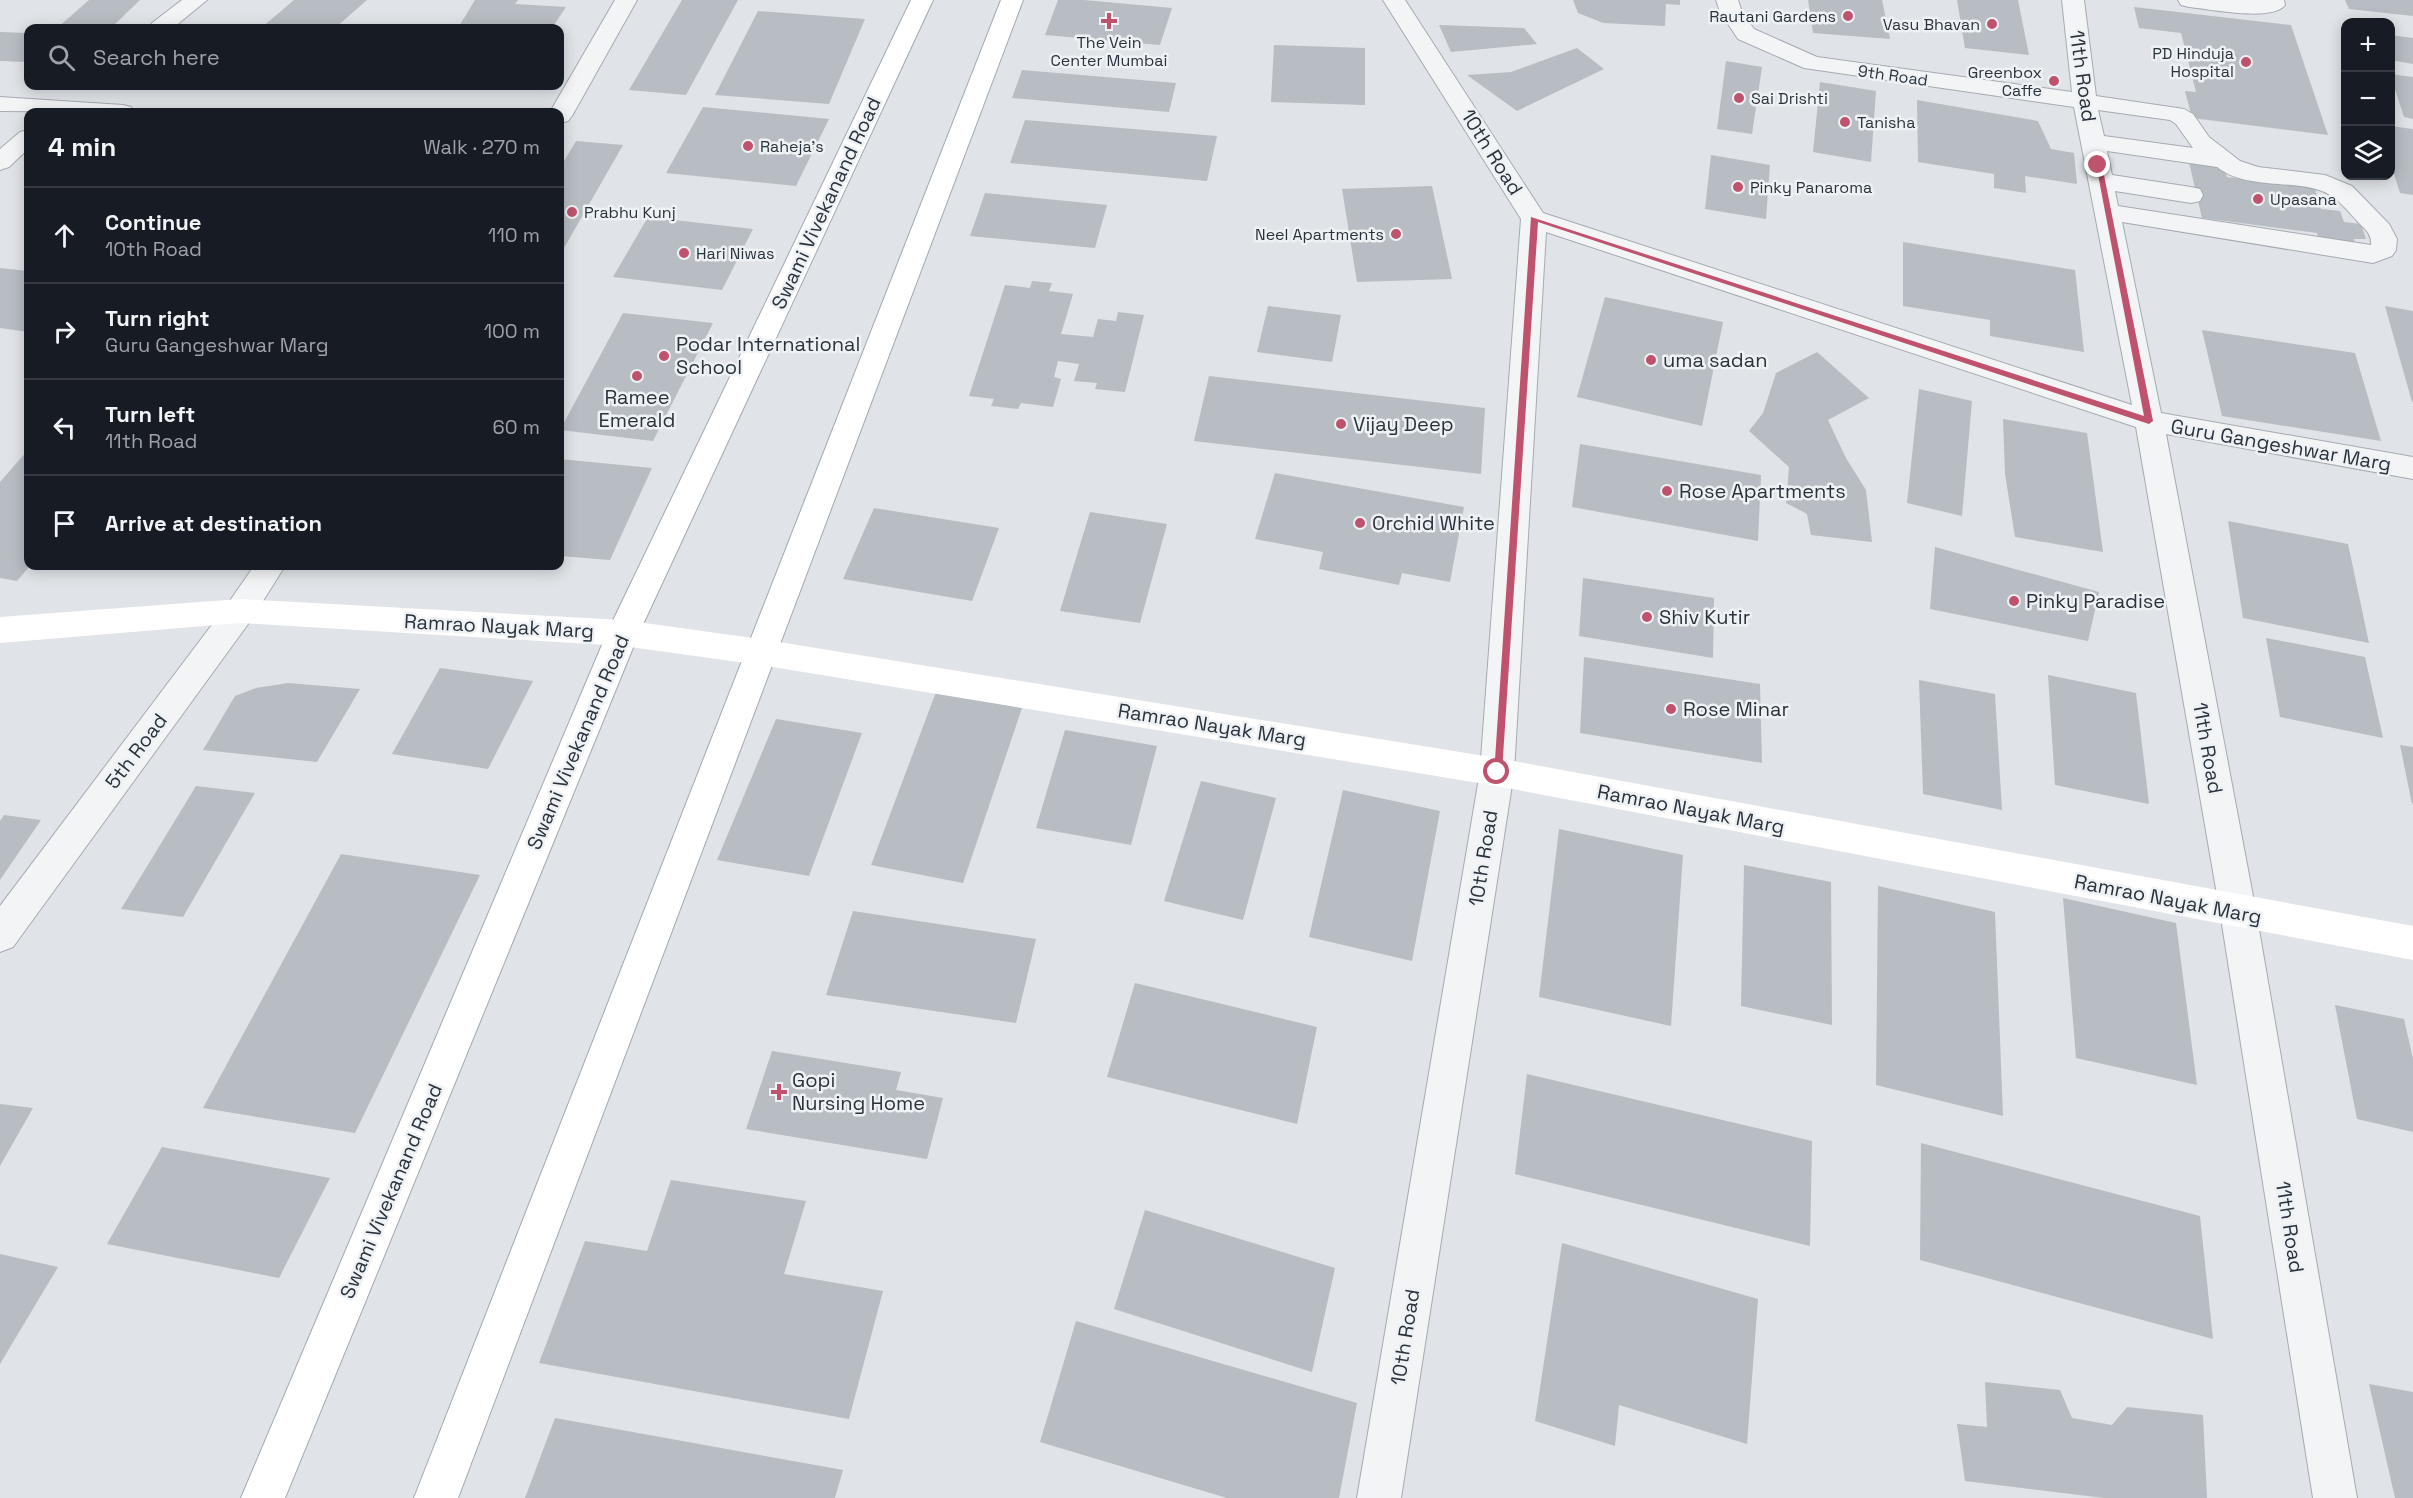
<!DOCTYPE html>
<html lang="en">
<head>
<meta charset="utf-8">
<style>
  :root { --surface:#171b24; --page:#20242c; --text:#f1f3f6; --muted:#9ea1a6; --line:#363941 }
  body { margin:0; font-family:"Space Grotesk",sans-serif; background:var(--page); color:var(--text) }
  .controls { position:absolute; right:18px; top:18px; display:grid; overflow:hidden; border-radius:12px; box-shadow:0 3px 15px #0003 }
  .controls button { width:54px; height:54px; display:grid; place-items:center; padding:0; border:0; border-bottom:2px solid var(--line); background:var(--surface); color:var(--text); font:30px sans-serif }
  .stop { position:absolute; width:18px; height:18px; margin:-14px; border:4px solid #bf526d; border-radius:50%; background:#fff }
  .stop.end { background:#bf526d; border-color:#fff; box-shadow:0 2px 6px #0008 }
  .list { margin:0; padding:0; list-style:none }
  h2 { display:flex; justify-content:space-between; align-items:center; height:78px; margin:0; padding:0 24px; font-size:26px }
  h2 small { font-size:20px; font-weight:400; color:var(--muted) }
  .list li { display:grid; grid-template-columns:39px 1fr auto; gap:18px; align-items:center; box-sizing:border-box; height:96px; padding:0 24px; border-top:2px solid var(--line) }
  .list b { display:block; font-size:22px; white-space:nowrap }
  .list p { margin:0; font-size:20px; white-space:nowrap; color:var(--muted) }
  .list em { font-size:20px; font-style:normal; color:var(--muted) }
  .icon { flex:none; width:33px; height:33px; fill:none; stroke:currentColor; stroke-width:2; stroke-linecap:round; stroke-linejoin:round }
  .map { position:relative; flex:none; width:2413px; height:1498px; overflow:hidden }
  .search { position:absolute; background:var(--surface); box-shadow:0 3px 15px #0003; left:24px; top:24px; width:540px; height:66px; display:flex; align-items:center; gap:15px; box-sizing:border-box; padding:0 21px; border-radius:12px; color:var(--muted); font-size:22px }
  .panel { position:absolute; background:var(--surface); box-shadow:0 3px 15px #0003; left:24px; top:108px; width:540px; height:462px; border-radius:12px }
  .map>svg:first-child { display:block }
  .building { fill:#b8bdc3 }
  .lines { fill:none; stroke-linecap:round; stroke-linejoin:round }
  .street-casing { stroke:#a6abb1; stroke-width:2 }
  .primary-casing { stroke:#a0a9b1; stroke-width:2 }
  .street { fill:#f2f4f6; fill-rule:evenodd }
  .secondary { fill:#fff; fill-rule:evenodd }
  .primary { fill:#fff; fill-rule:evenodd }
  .route { fill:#bf526d }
  .poi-dot { fill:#bf526d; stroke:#eff2f5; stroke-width:2 }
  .labels { text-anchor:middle; stroke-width:5; stroke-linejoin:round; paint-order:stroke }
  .far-poi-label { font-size:16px; fill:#2a333d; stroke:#eff2f5; text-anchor:start }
  .far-street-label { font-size:16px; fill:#2a333d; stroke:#eff2f5 }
  .street-label { font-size:20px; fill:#2a333d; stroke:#eff2f5 }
  .poi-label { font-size:20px; fill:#2a333d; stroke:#eff2f5; text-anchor:start }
</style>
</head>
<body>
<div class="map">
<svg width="2413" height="1498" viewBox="0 0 2413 1498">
  <rect width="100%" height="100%" fill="#e0e3e7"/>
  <path class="building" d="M89,0H140L111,28H57Z
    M294,0H367L335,28H261Z
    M475,0H518L515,4L566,7L552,28H458Z
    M682,0H738L686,95L629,90Z
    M1058,0H1084L1172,8L1160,45L1045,35Z
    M1573,0H1680V5L1666,4L1665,26L1603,23L1578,13Z
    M1808,0H1882L1890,39L1813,33Z
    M1957,0H2018L2029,55L1965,48Z
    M2345,0H2413V16L2349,9Z
    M2134,7L2291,25L2328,135L2192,118L2185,91L2196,92L2181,33L2139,28Z
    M758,11L865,19L829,104L715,95Z
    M1439,25L1524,28L1537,44L1451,52Z
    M0,32L28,33V62L0,61Z
    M2390,35L2413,38V64L2390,60Z
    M1274,45L1365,48V105L1271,102Z
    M1577,48L1604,69L1517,111L1467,75L1511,72Z
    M1726,61L1762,67L1752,134L1717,129Z
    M1022,70L1176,83L1169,112L1012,98Z
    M2390,74L2413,77V119L2404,117Z
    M1820,82L1876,91L1871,162L1813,152Z
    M1917,100L2038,121L2051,149L2074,153L2077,184L2025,176L2026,193L1994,188V174L1918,162Z
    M703,107L829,119L796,186L666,173Z
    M1025,120L1217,136L1207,181L1010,163Z
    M2390,126L2413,129V195L2400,193L2390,162Z
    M576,141L623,145L560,255V168Z
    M1711,155L1770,165L1766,219L1705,209Z
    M2188,158L2223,162L2227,177L2315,189L2321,209L2340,211L2344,222L2361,224L2366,239H2354L2355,245L2319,240L2317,233L2202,218Z
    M1432,186L1452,279L1357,282L1342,189Z
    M985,193L1107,205L1095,248L970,236Z
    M648,217L753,229L722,290L613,277Z
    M1903,242L2075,270L2084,352L1990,336V320L1903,306Z
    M0,268L28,271V332L0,328Z
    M1032,281L1052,283L1049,291L1073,294L1061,334L1093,337L1098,319L1116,321L1118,312L1144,315L1125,392L1095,389L1097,383L1074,381L1079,364L1058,361L1054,377L1061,379L1053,407L1021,403L1018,409L991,406L994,399L969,396L1005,285L1030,288Z
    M1605,297L1723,322L1702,426L1577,397Z
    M1268,306L1341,315L1332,362L1257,352Z
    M2385,306L2413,311V402H2412Z
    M623,313L713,323L653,441L560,430Z
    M2202,330L2355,353L2381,441L2222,416Z
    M1817,352L1869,398L1828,420L1846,458L1866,490L1872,542L1811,535L1807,514L1786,503L1789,467L1749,431L1763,413L1776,373Z
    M1209,376L1485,408L1481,474L1194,441Z
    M1919,389L1972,401L1962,516L1907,503Z
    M2003,419L2087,433L2103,552L2015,537L2005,474Z
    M1580,444L1761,475L1758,541L1572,507Z
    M28,450L30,566L17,581L0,578V482Z
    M560,459L652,468L610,560L560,556Z
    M1275,473L1464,507L1450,582L1402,573L1399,585L1319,569L1323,552L1255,539Z
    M874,508L999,528L972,601L843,579Z
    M1090,512L1167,524L1140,623L1060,611Z
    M2228,521L2348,544L2369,643L2243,618Z
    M1935,547L2099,592L2088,641L1930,609Z
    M1583,578L1714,598L1713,658L1579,636Z
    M2266,638L2365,657L2383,738L2280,717Z
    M1584,657L1760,684L1762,763L1580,733Z
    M440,668L533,681L488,769L392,754Z
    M2048,675L2136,693L2149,804L2055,785Z
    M1919,680L1995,694L2002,810L1923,794Z
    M288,683L360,689L317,762L203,750L235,696L256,688Z
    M936,692L1022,708L963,883L871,865Z
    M776,719L862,733L809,876L717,860Z
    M1065,730L1157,746L1131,845L1036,828Z
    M2400,745L2413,747V804H2412Z
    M1201,781L1276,798L1243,920L1164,901Z
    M196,786L255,793L183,917L121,909Z
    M1343,790L1440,811L1412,961L1309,937Z
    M4,815L41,820L0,880V821Z
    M1559,829L1683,855L1671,1026L1539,997Z
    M341,854L480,875L355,1133L203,1108Z
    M1744,865L1831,882L1832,1025L1741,1006Z
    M1878,886L1995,912L2003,1116L1876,1085Z
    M2063,898L2176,923L2197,1085L2076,1058Z
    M853,911L1036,939L1016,1023L826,995Z
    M1135,983L1317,1027L1297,1124L1107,1077Z
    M2335,1005L2404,1019L2413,1059V1132L2357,1119Z
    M772,1051L901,1072L896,1090L943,1098L927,1159L746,1129Z
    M1527,1074L1812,1141L1810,1246L1515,1174Z
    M0,1104L33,1108L0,1166Z
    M1921,1143L2200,1216L2213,1339L1920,1260Z
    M162,1147L330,1178L279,1278L107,1244Z
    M671,1180L806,1201L784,1274L883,1291L849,1419L539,1363L585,1241L647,1251Z
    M1145,1210L1335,1268L1312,1372L1114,1309Z
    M1562,1243L1758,1299L1747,1444L1619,1405L1615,1446L1535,1421Z
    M0,1254L58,1267L0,1364Z
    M1076,1321L1357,1403L1339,1498H1227L1040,1442Z
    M1985,1382L2060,1390L2072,1418L2112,1425L2127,1407L2203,1415L2207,1498H2104L1965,1481L1957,1424L1987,1427Z
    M2369,1384L2413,1392V1498H2395Z
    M555,1418L843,1470L835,1498H525Z"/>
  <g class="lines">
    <g class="street-casing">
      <path id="street" d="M182,0H207L173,28H149L152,23Z
        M615,0H637L572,116L568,121L560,123V112H550Z
        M1383,0H1405L1543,213L2132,405L2074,107L1804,68L1738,39L1720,12L1716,0H1738L1742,12L1754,29L1817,57L2072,92L2062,0H2084L2096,96L2184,109L2193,114L2209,137L2240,161L2258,167L2325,175L2352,186L2389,224L2397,239L2396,250L2392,256L2373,263L2122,222L2161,413L2413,457V479L2166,434L2256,912L2357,1498H2313L2220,912L2136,427L1546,232L1514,772L1401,1498H1357L1480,772L1521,219ZM2098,110L2170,120L2176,124L2193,148L2104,136ZM2107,151L2217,167C2245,189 2287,180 2319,190C2336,195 2347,210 2358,222C2365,229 2372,234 2371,245L2118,206L2115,191L2191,203L2200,201L2203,195L2200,189L2191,187L2112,175Z
        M2178,0H2284L2285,5C2273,22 2210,9 2189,7L2181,5Z
        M0,97L123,105L131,107L135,112L0,111Z
        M28,130V149L9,167L0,170V149L20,132Z
        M254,566H285L251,620L13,947L0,952V906L229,602Z"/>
    </g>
    <g class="primary-casing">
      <path id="primary" d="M911,0H933L639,633L285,1498H241L607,633Z
        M1001,0H1023L458,1498H414Z"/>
    </g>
    <use href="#street" class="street"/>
    <path class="secondary" d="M240,599L623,620L760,639L1497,758L2413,926V960L1497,786L760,665L623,646L240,623L0,643V617Z"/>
    <use href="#primary" class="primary"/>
  </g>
  <path class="route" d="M2096,164L2102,165L2153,421L2149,424L1538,222L1502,772L1497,776L1494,775L1531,217L2144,416Z"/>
  <g class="poi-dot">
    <circle cx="1848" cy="16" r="6"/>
    <path d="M1106 12h6v6h6v6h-6v6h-6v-6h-6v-6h6z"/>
    <circle cx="1992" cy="24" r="6"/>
    <circle cx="2246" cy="62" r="6"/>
    <circle cx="2054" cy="81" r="6"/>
    <circle cx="1739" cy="98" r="6"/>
    <circle cx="1845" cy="122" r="6"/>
    <circle cx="748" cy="146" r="6"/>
    <circle cx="1738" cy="187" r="6"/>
    <circle cx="2258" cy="199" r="6"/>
    <circle cx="572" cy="212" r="6"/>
    <circle cx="1396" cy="234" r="6"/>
    <circle cx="684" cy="253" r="6"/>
    <circle cx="664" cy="356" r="6"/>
    <circle cx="1651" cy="360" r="6"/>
    <circle cx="637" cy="376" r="6"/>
    <circle cx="1341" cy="424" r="6"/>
    <circle cx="1667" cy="491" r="6"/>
    <circle cx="1360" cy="523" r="6"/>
    <circle cx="2014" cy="601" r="6"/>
    <circle cx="1647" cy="617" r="6"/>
    <circle cx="1671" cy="709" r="6"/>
    <path d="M776 1083h6v6h6v6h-6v6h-6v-6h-6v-6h6z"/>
  </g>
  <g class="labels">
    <g class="far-poi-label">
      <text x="1836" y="22" text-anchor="end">Rautani Gardens</text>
      <text x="1980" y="30" text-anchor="end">Vasu Bhavan</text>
      <text x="1109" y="48" text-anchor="middle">The Vein<tspan x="1109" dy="18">Center Mumbai</tspan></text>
      <text x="2234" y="59" text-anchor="end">PD Hinduja<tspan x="2234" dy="18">Hospital</tspan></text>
      <text x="2042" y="78" text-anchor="end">Greenbox<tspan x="2042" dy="18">Caffe</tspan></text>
      <text x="1751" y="104">Sai Drishti</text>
      <text x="1857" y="128">Tanisha</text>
      <text x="760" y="152">Raheja's</text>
      <text x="1750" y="193">Pinky Panaroma</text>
      <text x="2270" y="205">Upasana</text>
      <text x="584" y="218">Prabhu Kunj</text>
      <text x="1384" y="240" text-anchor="end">Neel Apartments</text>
      <text x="696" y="259">Hari Niwas</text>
    </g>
    <g class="far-street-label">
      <text transform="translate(1893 75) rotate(8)" y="6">9th Road</text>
    </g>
    <g class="street-label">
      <text transform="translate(2083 76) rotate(82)" y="7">11th Road</text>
      <text transform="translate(1492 152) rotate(58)" y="7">10th Road</text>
      <text transform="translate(826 203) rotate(-65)" y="7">Swami Vivekanand Road</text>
      <text transform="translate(2281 445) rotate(10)" y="7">Guru Gangeshwar Marg</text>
      <text transform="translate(499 626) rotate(3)" y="7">Ramrao Nayak Marg</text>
      <text transform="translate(1212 725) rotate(9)" y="7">Ramrao Nayak Marg</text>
      <text transform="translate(578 742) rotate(-67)" y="7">Swami Vivekanand Road</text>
      <text transform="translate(2208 748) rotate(80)" y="7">11th Road</text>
      <text transform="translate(136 751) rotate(-53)" y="7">5th Road</text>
      <text transform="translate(1691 809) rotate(11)" y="7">Ramrao Nayak Marg</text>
      <text transform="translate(1483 858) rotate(-81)" y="7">10th Road</text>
      <text transform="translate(2168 899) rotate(11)" y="7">Ramrao Nayak Marg</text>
      <text transform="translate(391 1191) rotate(-67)" y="7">Swami Vivekanand Road</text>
      <text transform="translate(2290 1227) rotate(81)" y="7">11th Road</text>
      <text transform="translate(1405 1337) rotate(-81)" y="7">10th Road</text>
    </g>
    <g class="poi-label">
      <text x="676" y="351">Podar International<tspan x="676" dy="23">School</tspan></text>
      <text x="1663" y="367">uma sadan</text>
      <text x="637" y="404" text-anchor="middle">Ramee<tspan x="637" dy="23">Emerald</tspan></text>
      <text x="1353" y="431">Vijay Deep</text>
      <text x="1679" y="498">Rose Apartments</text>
      <text x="1372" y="530">Orchid White</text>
      <text x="2026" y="608">Pinky Paradise</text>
      <text x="1659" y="624">Shiv Kutir</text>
      <text x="1683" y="716">Rose Minar</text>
      <text x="792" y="1087">Gopi<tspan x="792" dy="23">Nursing Home</tspan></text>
    </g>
  </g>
</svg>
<div class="controls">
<button>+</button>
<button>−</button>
<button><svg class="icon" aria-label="layers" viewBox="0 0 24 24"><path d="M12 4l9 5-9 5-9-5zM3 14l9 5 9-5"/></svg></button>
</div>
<div class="stop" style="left:1497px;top:772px"></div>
<div class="stop end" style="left:2098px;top:165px"></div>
<div class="search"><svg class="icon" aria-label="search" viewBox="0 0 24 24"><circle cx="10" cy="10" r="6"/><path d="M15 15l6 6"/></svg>Search here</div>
<section class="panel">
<h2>4 min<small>Walk · 270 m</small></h2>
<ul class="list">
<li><svg class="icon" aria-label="ahead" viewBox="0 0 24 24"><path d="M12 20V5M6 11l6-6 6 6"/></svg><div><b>Continue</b><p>10th Road</p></div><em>110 m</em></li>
<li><svg class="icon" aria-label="right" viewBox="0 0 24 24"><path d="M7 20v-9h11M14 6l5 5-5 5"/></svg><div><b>Turn right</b><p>Guru Gangeshwar Marg</p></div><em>100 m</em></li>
<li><svg class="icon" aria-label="left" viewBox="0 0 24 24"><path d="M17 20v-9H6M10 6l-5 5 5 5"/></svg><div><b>Turn left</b><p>11th Road</p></div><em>60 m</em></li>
<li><svg class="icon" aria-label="arrive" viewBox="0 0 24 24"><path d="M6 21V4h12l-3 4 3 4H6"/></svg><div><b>Arrive at destination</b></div></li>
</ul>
</section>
</div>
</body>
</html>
